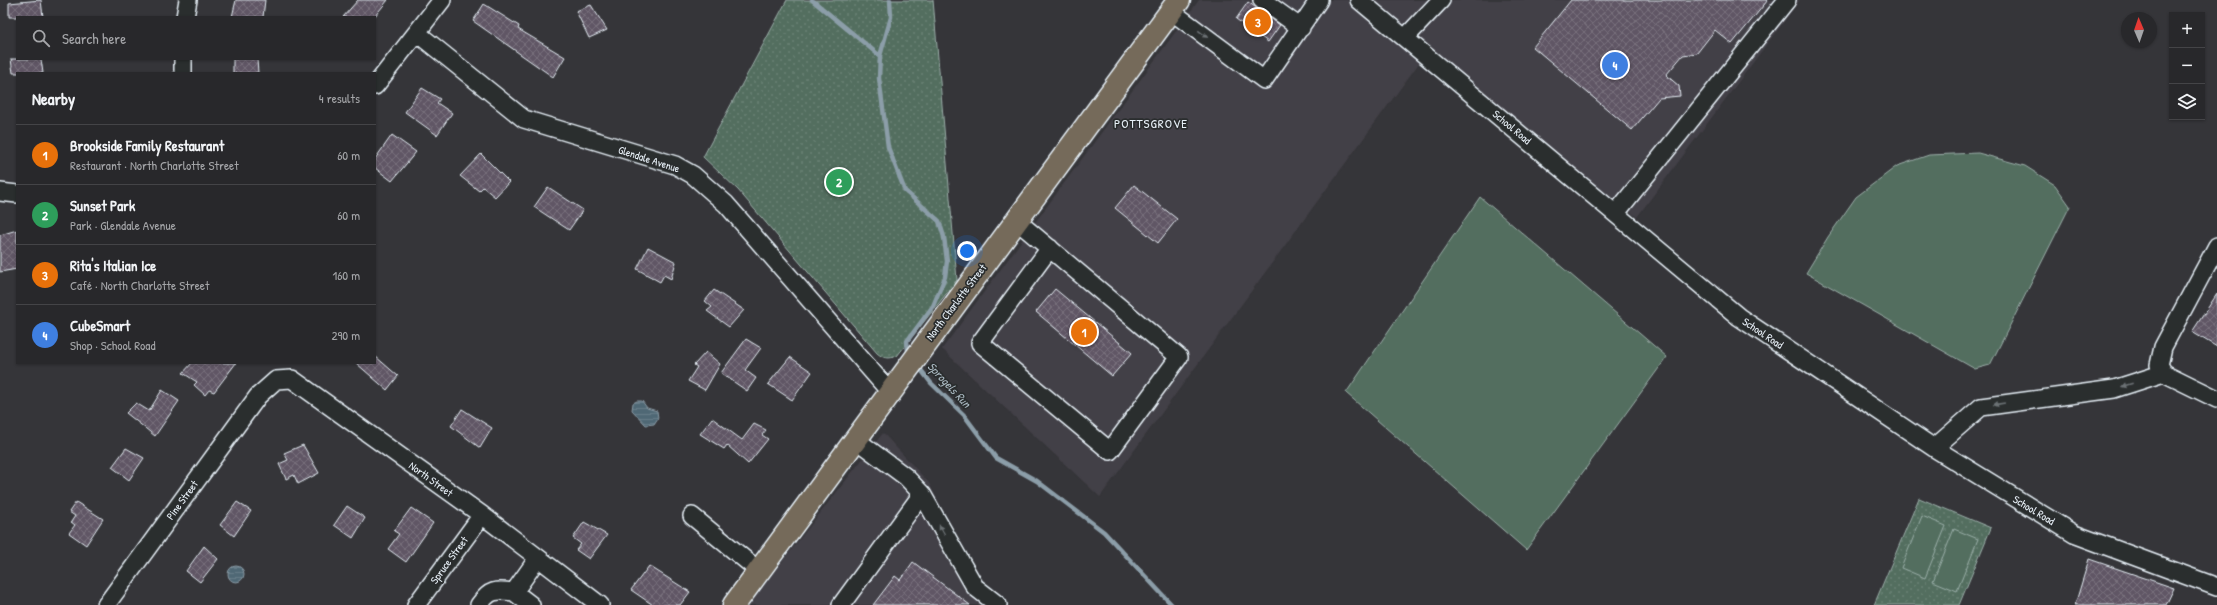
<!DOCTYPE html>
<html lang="en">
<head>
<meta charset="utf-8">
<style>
  :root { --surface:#28282b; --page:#303033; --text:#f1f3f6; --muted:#a5a6a9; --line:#444447; --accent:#db2777 }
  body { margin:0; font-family:"Patrick Hand",sans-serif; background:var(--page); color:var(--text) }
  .controls { position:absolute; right:12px; top:12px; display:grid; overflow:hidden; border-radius:0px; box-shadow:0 1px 3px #0004 }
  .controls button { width:36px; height:36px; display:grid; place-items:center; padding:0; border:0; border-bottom:1px solid var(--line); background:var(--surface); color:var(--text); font:20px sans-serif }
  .compass { position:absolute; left:2121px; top:12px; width:36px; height:36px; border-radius:50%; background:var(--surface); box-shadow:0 1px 3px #0004; rotate:358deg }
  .you { position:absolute; left:967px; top:251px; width:14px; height:14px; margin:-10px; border:3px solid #fff; border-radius:50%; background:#1a73e8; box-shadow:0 0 0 6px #1a73e833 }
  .badge { display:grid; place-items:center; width:26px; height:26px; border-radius:50%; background:var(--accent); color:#fff; font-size:13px; font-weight:700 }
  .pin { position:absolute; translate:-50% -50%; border:2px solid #fff; box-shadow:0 1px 4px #0006 }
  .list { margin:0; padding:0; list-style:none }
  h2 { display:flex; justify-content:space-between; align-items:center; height:52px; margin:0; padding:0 16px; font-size:17px }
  h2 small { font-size:13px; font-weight:400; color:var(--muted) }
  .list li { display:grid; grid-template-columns:26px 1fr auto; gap:12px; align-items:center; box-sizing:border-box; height:60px; padding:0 16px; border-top:1px solid var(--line) }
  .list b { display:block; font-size:15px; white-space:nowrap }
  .list p { margin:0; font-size:13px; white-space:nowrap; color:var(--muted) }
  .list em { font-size:13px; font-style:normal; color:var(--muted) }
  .icon { flex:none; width:22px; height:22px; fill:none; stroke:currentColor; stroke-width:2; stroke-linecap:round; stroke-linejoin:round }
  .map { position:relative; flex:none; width:2217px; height:605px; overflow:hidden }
  .search { position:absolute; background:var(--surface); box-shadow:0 1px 3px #0004; left:16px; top:16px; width:360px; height:44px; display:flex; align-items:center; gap:10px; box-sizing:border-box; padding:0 14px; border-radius:0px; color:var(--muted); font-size:15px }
  .panel { position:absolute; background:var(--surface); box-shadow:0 1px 3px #0004; left:16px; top:72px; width:360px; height:292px; border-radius:0px }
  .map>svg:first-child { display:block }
  .built { fill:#423f46 }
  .park { fill:url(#park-dots); stroke:#9db0ab }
  .pitch { fill:#526e5e; stroke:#9db0ab }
  .water { fill:url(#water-rules); stroke:#8c9ea9 }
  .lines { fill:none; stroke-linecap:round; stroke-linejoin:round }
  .stream { stroke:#8c9ea9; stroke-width:4.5 }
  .building { fill:url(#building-cross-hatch); stroke:#e8f1f8 }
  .minor-casing { stroke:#e8f1f8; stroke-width:20 }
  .major-casing { stroke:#e8f1f8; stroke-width:25 }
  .minor { stroke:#2a2d2e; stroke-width:17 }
  .major { stroke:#746a5a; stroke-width:22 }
  .oneway { fill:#6c7275 }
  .labels { text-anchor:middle; stroke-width:3.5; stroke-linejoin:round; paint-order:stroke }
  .street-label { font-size:11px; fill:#e8f1f8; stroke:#2a2d2e }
  .water-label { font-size:12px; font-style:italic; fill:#abbac3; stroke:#2a2d2e }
  .quarter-label { font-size:13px; letter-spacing:1px; fill:#e8f1f8; stroke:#2a2d2e }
</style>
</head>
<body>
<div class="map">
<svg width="2217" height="605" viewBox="0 0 2217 605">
  <defs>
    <pattern id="park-dots" width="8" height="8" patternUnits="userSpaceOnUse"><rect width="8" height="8" fill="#526e5e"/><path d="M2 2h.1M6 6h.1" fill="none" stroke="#6b8376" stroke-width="1.8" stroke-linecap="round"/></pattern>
    <pattern id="water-rules" width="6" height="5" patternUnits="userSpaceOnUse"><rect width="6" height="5" fill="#4f6774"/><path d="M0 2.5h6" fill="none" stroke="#687d89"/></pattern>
    <pattern id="building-cross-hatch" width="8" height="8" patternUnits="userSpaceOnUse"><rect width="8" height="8" fill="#615665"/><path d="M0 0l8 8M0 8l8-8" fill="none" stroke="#786f7c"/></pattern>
  </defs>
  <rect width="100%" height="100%" fill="#353539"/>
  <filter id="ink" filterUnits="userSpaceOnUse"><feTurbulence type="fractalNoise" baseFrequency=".025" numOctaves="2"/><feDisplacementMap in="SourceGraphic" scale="8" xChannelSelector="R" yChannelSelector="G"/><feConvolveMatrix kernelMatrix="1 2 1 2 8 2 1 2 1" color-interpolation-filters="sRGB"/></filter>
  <g filter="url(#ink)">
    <path class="built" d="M1199,0H1800L1637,217L1425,55L1100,497L942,349Z
      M883,433L929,483L977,579L1002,605H748Z"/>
    <path class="park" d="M787,0H933L957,280L897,356C889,359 884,359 877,353L738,190L703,157Z
      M1919,498L1991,528L1959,605H1874Z"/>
    <path class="pitch" d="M1978,153L2025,166L2055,185L2070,206L1990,365L1975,369L1806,273L1828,237L1856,197L1897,166L1929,155Z
      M1480,197L1667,357L1526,550L1346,393Z
      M1922,516L1946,526L1925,578L1901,568Z
      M1954,529L1978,539L1957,591L1933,581Z"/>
    <path class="water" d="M637,401H642L647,408L657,411L658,418L654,424L646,425L632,410L633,403Z
      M228 574a8 8 0 1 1 16 0a8 8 0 1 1-16 0Z"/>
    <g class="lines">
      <path class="stream" d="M812,0L880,56
        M890,0L891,17L880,56L879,78L888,147L905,191L939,221L944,237L947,261L945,277L933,306L907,341L908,351L910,355
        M918,366L931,383L964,415L996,458L1037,481L1104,532L1172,605"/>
    </g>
    <path class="building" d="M41,0L43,17H9V3Z
      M236,0H265L263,17H232Z
      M358,0H388L374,17H343Z
      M1571,0H1768L1732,44L1715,30L1697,53L1683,55L1666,75L1679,86L1680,96L1659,98L1632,130L1533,47Z
      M1248,2L1280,25L1268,42L1236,19Z
      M484,4L519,26L518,29L565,57L553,77L473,21Z
      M591,5L607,30L589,38L576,11Z
      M11,59H41L43,73H13Z
      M233,59H257L258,73H233Z
      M422,88L440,99L437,103L452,113L437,135L405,112Z
      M392,135L416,152L392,181L375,168V159Z
      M481,154L509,182L495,197L483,187L479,191L460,176Z
      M1134,185L1177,219L1158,243L1115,208Z
      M548,187L583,210L569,230L534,207Z
      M17,230V269L0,272V235Z
      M648,247L676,262L671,279L664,275L660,282L637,269Z
      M1055,289L1132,353L1112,376L1036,312Z
      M714,290L744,310L729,327L707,311L712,307L705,301Z
      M2217,294V347L2192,332Z
      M746,339L761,348L745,370L756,378L747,391L721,373Z
      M706,352L720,364L705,390L688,381L697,367L694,365Z
      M375,356L398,376L387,390L356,363H375Z
      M790,357L812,372L792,400L768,384Z
      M192,363H236L214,392L209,390L205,395L194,385L197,382L183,373Z
      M162,390L179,401L155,436L126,413L136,403L149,411Z
      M462,409L492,428L480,448L451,426Z
      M712,418L742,440L754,424L766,430L762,435L768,439L748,464L727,445L724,449L700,434Z
      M303,445L319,473L298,484L294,475L286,479L279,464L288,460L284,453Z
      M126,448L144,458L129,480L112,467Z
      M76,502L103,519L86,545L69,533L75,525L71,522L75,516L69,512Z
      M237,502L251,511L234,536L220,525Z
      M347,506L365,518L353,538L334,525Z
      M411,508L433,523L406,562L388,549L399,534L394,531Z
      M584,522L607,535L589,559L576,550L581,544L573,538Z
      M204,546L218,559L200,582L186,571Z
      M2089,559L2174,588L2166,605H2075Z
      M913,562L970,605H873L895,576L900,580Z
      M649,566L690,592L680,605H653L631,590Z"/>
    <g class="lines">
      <g class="minor-casing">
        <path id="minor" d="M1262,0L1301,28
          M1359,0L1739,317L1934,448L2074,534L2217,587
          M1171,11L1264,80L1319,0
          M185,17L188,0
          M417,33L524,119L675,165L693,175L726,204L890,392
          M1405,38L1441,0
          M183,59V73
          M375,86L442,0
          M0,192L17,194
          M1616,213L1787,0
          M1017,221L1179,357L1110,451L980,343L1050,248
          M2217,246L2163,347L2159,365L2164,373L2217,399
          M1934,448L1981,407L2114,389L2164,373
          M922,494L975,587L998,605
          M692,516L759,571
          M106,605L258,396L276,380L292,379L482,515L600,605
          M416,605L482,515
          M479,605C490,589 496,590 514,592
          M531,605L514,592L538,558
          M841,605L922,494L906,477L855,439"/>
      </g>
      <g class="major-casing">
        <path id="major" d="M734,605L1179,0"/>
      </g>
      <use href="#minor" class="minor"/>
      <use href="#major" class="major"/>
    </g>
    <defs><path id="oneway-solid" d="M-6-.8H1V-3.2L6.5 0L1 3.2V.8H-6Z"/></defs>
    <g class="oneway">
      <use href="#oneway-solid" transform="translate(1203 34) rotate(37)"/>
      <use href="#oneway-solid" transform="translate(2127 385) rotate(163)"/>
      <use href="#oneway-solid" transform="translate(1999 404) rotate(171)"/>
      <use href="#oneway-solid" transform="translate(942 530) rotate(-119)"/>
    </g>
  </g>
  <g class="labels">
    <g class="street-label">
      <text transform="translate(1512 127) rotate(40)" y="4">School Road</text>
      <text transform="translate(649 159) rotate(18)" y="4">Glendale Avenue</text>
      <text transform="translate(956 302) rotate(-53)" y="4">North Charlotte Street</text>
      <text transform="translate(1763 333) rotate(34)" y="4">School Road</text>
      <text transform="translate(431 479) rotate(36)" y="4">North Street</text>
      <text transform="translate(182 500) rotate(-54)" y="4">Pine Street</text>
      <text transform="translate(2034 510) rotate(31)" y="4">School Road</text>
      <text transform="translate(449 560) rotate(-54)" y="4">Spruce Street</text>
    </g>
    <g class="water-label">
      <text transform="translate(949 385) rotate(47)" y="4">Sprogels Run</text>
    </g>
    <g class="quarter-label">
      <text x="1151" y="128">POTTSGROVE</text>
    </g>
  </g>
</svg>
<div class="controls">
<button>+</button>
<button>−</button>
<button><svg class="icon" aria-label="layers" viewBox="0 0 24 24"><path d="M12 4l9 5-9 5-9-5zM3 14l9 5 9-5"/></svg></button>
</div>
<svg class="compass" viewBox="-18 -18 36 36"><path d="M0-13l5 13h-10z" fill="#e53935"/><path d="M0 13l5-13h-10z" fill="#a5a6a9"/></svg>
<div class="you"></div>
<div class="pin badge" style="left:1084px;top:332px;background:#e8710a">1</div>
<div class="pin badge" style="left:839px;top:182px;background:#2e9e5b">2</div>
<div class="pin badge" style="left:1258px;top:22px;background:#e8710a">3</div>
<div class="pin badge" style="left:1615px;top:65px;background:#3f7fe0">4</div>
<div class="search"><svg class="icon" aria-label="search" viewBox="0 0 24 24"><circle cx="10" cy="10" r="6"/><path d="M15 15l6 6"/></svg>Search here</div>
<section class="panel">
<h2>Nearby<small>4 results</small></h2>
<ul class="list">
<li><span class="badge" style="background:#e8710a">1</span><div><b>Brookside Family Restaurant</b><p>Restaurant · North Charlotte Street</p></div><em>60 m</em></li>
<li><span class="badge" style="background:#2e9e5b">2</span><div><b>Sunset Park</b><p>Park · Glendale Avenue</p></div><em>60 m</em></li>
<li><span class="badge" style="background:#e8710a">3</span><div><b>Rita's Italian Ice</b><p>Café · North Charlotte Street</p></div><em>160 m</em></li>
<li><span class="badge" style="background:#3f7fe0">4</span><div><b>CubeSmart</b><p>Shop · School Road</p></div><em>290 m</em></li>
</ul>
</section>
</div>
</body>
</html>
